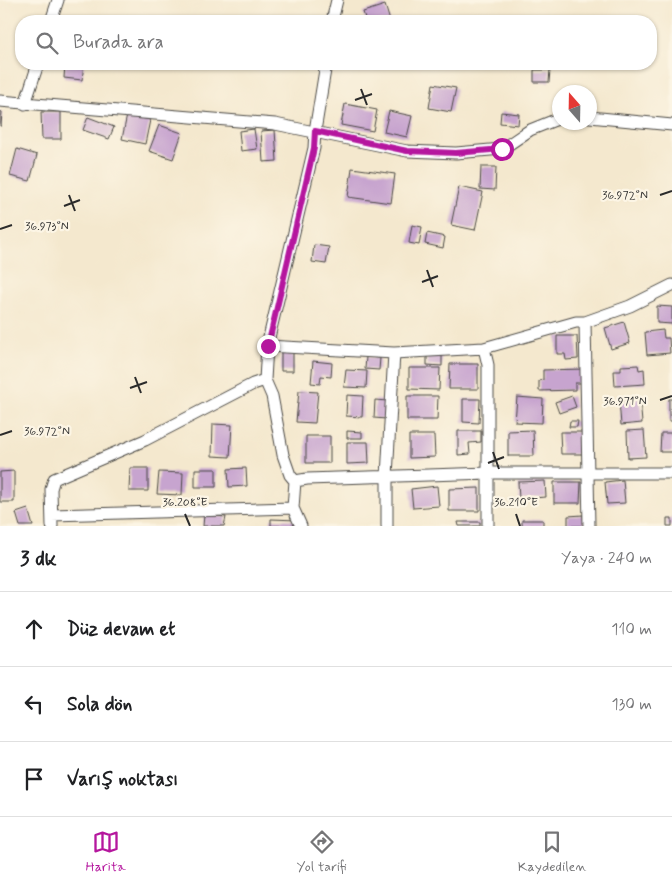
<!DOCTYPE html>
<html lang="tr">
<head>
<meta charset="utf-8">
<style>
  :root { --surface:#fff; --page:#f6f6f6; --text:#202124; --muted:#757577; --line:#e0e0e0; --accent:#b5179e }
  body { margin:0; font-family:Mynerve,sans-serif; background:var(--page); color:var(--text) }
  .compass { position:absolute; left:552px; top:85px; width:45px; height:45px; border-radius:50%; background:var(--surface); box-shadow:0 1px 4px #0004; rotate:340deg }
  .stop { position:absolute; width:15px; height:15px; margin:-11px; border:4px solid #b5179e; border-radius:50%; background:#fff }
  .stop.end { background:#b5179e; border-color:#fff; box-shadow:0 1px 5px #0008 }
  .list { margin:0; padding:0; list-style:none }
  h2 { display:flex; justify-content:space-between; align-items:center; height:65px; margin:0; padding:0 20px; font-size:21px }
  h2 small { font-size:16px; font-weight:400; color:var(--muted) }
  .list li { display:grid; grid-template-columns:32px 1fr auto; gap:15px; align-items:center; box-sizing:border-box; height:75px; padding:0 20px; border-top:1px solid var(--line) }
  .list b { display:block; font-size:19px; white-space:nowrap }
  .list em { font-size:16px; font-style:normal; color:var(--muted) }
  .icon { flex:none; width:28px; height:28px; fill:none; stroke:currentColor; stroke-width:2; stroke-linecap:round; stroke-linejoin:round }
  .map { position:relative; flex:none; width:672px; height:526px; overflow:hidden }
  .search { position:absolute; background:var(--surface); box-shadow:0 1px 4px #0004; left:15px; right:15px; top:15px; height:55px; display:flex; align-items:center; gap:12px; box-sizing:border-box; padding:0 18px; border-radius:20px; color:var(--muted); font-size:19px }
  .sheet { height:290px; background:var(--surface) }
  nav { display:flex; justify-content:space-around; align-items:center; box-sizing:border-box; height:70px; border-top:1px solid var(--line); background:var(--surface); font-size:14px; color:var(--muted) }
  nav a { display:grid; justify-items:center; gap:2px }
  nav .on { color:var(--accent) }
  .map>svg:first-child { display:block }
  .building { fill:#c7a4cf }
  .lines { fill:none; stroke-linecap:round; stroke-linejoin:round }
  .minor-casing { stroke:#494743; stroke-width:13 }
  .minor { stroke:#fff; stroke-width:11 }
  .route { stroke:#b5179e; stroke-width:6 }
  .ticks { fill:none; stroke:#2b2b2b; stroke-width:2 }
  .ticks-label { font-size:12px; text-anchor:middle; fill:#2b2b2b; stroke:#fcf5e5; stroke-width:4.5; stroke-linejoin:round; paint-order:stroke }
</style>
</head>
<body>
<div class="map">
<svg width="672" height="526" viewBox="0 0 672 526">
  <rect width="100%" height="100%" fill="#fcf5e5"/>
  <filter id="ink" filterUnits="userSpaceOnUse"><feTurbulence type="fractalNoise" baseFrequency=".02" numOctaves="2"/><feDisplacementMap in="SourceGraphic" scale="10" xChannelSelector="R" yChannelSelector="G"/><feConvolveMatrix kernelMatrix="1 2 1 2 8 2 1 2 1" color-interpolation-filters="sRGB"/></filter>
  <filter id="wash" filterUnits="userSpaceOnUse"><feTurbulence type="fractalNoise" baseFrequency=".0096" numOctaves="4" result="noise"/><feDisplacementMap in="SourceGraphic" scale="20" xChannelSelector="R" yChannelSelector="G"/><feGaussianBlur stdDeviation="1.12" result="paint"/><feColorMatrix in="noise" values="0 0 0 0 0 0 0 0 0 0 0 0 0 0 0 0 0 1.4 0 .05"/><feComposite in="paint" operator="in"/></filter>
  <g filter="url(#wash)">
    <rect width="100%" height="100%" fill="#f4e8ce"/>
    <g id="blocks">
      <path class="building" d="M385,5L390,21H366L363,12Z
        M65,64H84L82,80L64,78Z
        M534,70H550L549,82H534Z
        M433,84L456,88L451,112L429,108Z
        M345,104L377,110L373,131L341,125Z
        M0,111L2,112L1,126H0Z
        M389,111L412,116L407,137L384,132Z
        M41,112H61V139H42Z
        M501,112L519,114L518,125L500,123Z
        M127,115L150,120L145,144L122,139Z
        M88,117L114,127L109,139L83,130Z
        M159,125L182,133L173,159L149,151Z
        M254,129L257,149L241,151L239,131Z
        M275,130L277,161L263,162L261,131Z
        M17,149L37,155L30,181L10,176Z
        M481,167H496L495,190L480,189Z
        M352,168L395,174L391,203L348,197Z
        M459,187L483,192L475,230L451,225Z
        M412,225L422,227L419,245L409,243Z
        M427,233L445,237L443,248L425,244Z
        M314,245L329,247L326,264L312,262Z
        M657,306L672,307V324L657,323Z
        M624,322L630,343L611,349L605,328Z
        M663,330L664,338H669L670,353L647,355L645,332Z
        M557,336H577L578,359L566,360L565,354H557Z
        M281,350H293V371H281Z
        M427,355L442,356V366L427,365Z
        M366,357L380,358L379,370L365,369Z
        M313,361L332,363L331,377L321,376L320,384L311,383Z
        M450,364H478V389H449Z
        M638,365L639,370L644,369L645,384L615,386L614,371H621V366Z
        M409,368H440L439,390L409,389Z
        M584,369V383H575V390L539,391V381L543,380V370Z
        M346,370L367,371L366,388L344,387Z
        M299,391L318,392L315,423L296,422Z
        M347,395L363,396L362,417L346,416Z
        M407,396H438L437,420H407Z
        M572,396L576,407L559,413L555,402Z
        M517,397L543,399L542,423L515,422Z
        M463,399H480L479,423L463,422Z
        M640,399L642,423L621,425L619,401Z
        M669,399H672V421H669Z
        M375,400L387,401L386,419L374,418Z
        M570,421H578L577,427H569Z
        M213,424L232,425L230,457L212,456Z
        M533,430L534,456H508V431Z
        M644,430L646,457L628,458L627,431Z
        M347,431L362,432V438H347Z
        M458,431H481V442L469,443L470,454L458,455Z
        M560,432H582L583,454H561Z
        M661,433H672V452H660Z
        M409,435H434L435,457L409,458Z
        M306,436H330V463H306Z
        M347,442H368L369,463L347,464Z
        M130,468H148V491H129Z
        M246,468L247,486L229,487L228,469Z
        M195,469H216V487H195Z
        M14,471V502H0V472Z
        M159,472L183,473L182,495L157,494Z
        M623,480L625,503L607,504L605,482Z
        M545,481L546,497L519,499L518,482Z
        M554,482H581L580,503H554Z
        M437,486L439,506L413,508L411,489Z
        M479,488V511H449V489Z
        M28,509L33,526H20L16,513Z
        M204,515L226,517L224,526H203Z
        M583,515L584,526H568V516Z
        M667,518H672V526H667Z
        M271,519L297,520V526H271Z
        M522,520H543V526H522Z
        M458,522H480V526H459Z"/>
    </g>
  </g>
  <g filter="url(#ink)">
    <use href="#blocks" fill-opacity="0" stroke="#494743" stroke-width="1"/>
    <g class="lines">
      <g class="minor-casing">
        <path id="minor" d="M51,21L58,0
          M332,21L337,0
          M0,101L275,124L407,151L456,153L502,149L530,130L560,118
          M25,104L38,64
          M590,117L672,125
          M585,322L630,306L672,285
          M267,346L394,353L484,348L576,322H585L589,526
          M484,348L488,365V526
          M295,481L307,479L489,473H672
          M52,515L293,508
          M52,526L51,489L54,479L145,440L253,384L265,380
          M301,526L293,508L295,481L290,475L283,455L272,396L265,380L267,346L314,148L315,131L326,64
          M387,526V476L394,353"/>
      </g>
      <use href="#minor" class="minor"/>
    </g>
  </g>
  <g class="lines" filter="url(#ink)">
    <path class="route" d="M268,346L314,148L315,131L407,151L456,153L502,149"/>
  </g>
  <path class="ticks" d="M361,89L367,105M355,100L372,94M69,195L75,211M660,195L672,191M64,206L80,200M0,229L12,225M427,270L433,287M422,282L438,276M135,377L141,393M130,388L147,382M660,400L672,396M0,435L12,431M493,452L499,469M488,463L504,457M185,514L190,526M516,514L520,526"/>
  <g class="ticks-label">
    <text x="625" y="199">36.972°N</text>
    <text x="47" y="230">36.973°N</text>
    <text x="625" y="405">36.971°N</text>
    <text x="47" y="435">36.972°N</text>
    <text x="185" y="506">36.208°E</text>
    <text x="516" y="506">36.210°E</text>
  </g>
</svg>
<svg class="compass" viewBox="-18 -18 36 36"><path d="M0-13l5 13h-10z" fill="#e53935"/><path d="M0 13l5-13h-10z" fill="#757577"/></svg>
<div class="stop" style="left:502px;top:149px"></div>
<div class="stop end" style="left:268px;top:346px"></div>
<div class="search"><svg class="icon" aria-label="search" viewBox="0 0 24 24"><circle cx="10" cy="10" r="6"/><path d="M15 15l6 6"/></svg>Burada ara</div>
</div>
<section class="sheet">
<h2>3 dk<small>Yaya · 240 m</small></h2>
<ul class="list">
<li><svg class="icon" aria-label="ahead" viewBox="0 0 24 24"><path d="M12 20V5M6 11l6-6 6 6"/></svg><div><b>Düz devam et</b></div><em>110 m</em></li>
<li><svg class="icon" aria-label="left" viewBox="0 0 24 24"><path d="M17 20v-9H6M10 6l-5 5 5 5"/></svg><div><b>Sola dön</b></div><em>130 m</em></li>
<li><svg class="icon" aria-label="arrive" viewBox="0 0 24 24"><path d="M6 21V4h12l-3 4 3 4H6"/></svg><div><b>Varış noktası</b></div></li>
</ul>
</section>
<nav>
<a class="on"><svg class="icon" aria-label="map" viewBox="0 0 24 24"><path d="M3 6l6-2 6 2 6-2v14l-6 2-6-2-6 2zM9 4v14M15 6v14"/></svg>Harita</a>
<a><svg class="icon" aria-label="directions" viewBox="0 0 24 24"><path d="M12 3l9 9-9 9-9-9zM9 14v-3h6M13 9l2 2-2 2"/></svg>Yol tarifi</a>
<a><svg class="icon" aria-label="saved" viewBox="0 0 24 24"><path d="M7 4h10v16l-5-4-5 4z"/></svg>Kaydedilen</a>
</nav>
</body>
</html>
